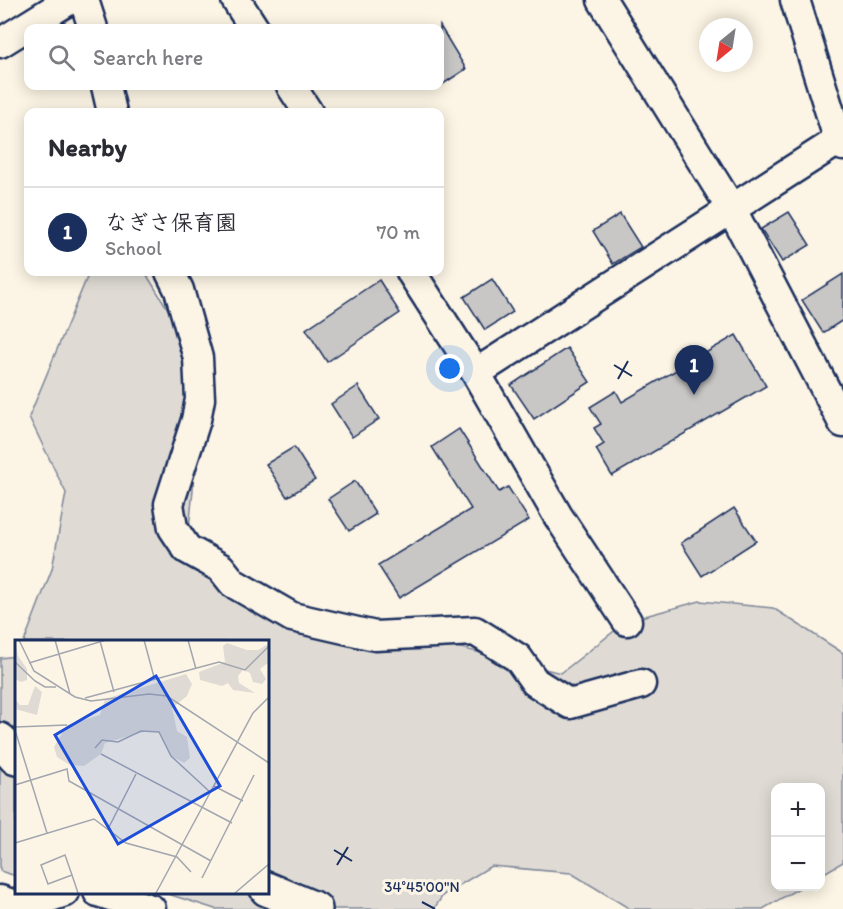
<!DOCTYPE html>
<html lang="en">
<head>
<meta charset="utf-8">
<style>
  :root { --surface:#fff; --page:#f2f2f3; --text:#2b2b33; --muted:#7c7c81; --line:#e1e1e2; --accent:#1b2f5e }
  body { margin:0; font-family:Itim,"Klee One",sans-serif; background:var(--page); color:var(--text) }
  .controls { position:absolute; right:18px; bottom:18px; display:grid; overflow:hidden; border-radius:12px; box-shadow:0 3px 15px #0003 }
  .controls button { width:54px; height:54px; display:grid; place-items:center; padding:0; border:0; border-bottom:2px solid var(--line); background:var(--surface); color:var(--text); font:30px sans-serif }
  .compass { position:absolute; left:699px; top:18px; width:54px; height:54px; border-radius:50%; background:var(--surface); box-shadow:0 3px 15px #0003; rotate:210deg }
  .you { position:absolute; left:450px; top:369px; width:21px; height:21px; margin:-15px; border:4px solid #fff; border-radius:50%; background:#1a73e8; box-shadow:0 0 0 9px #1a73e833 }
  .badge { display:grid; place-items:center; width:39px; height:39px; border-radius:50%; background:var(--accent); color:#fff; font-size:20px; font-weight:700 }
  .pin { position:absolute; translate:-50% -50px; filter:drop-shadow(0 2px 3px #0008) }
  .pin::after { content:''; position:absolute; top:32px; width:21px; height:18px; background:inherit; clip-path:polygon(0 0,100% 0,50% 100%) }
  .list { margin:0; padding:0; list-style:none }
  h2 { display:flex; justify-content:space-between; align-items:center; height:78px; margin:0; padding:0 24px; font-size:26px }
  h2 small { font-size:20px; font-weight:400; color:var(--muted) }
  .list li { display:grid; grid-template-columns:39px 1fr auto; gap:18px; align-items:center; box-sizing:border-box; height:90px; padding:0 24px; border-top:2px solid var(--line) }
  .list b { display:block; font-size:22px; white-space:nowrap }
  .list p { margin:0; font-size:20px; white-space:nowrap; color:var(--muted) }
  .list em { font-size:20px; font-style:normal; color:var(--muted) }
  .icon { flex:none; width:33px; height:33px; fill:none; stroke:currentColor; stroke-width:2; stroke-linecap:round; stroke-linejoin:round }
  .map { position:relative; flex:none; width:843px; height:909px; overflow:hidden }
  .search { position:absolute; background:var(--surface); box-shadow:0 3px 15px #0003; left:24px; top:24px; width:420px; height:66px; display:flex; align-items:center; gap:15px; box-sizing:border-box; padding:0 21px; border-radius:12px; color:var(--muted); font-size:22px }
  .panel { position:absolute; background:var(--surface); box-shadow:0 3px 15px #0003; left:24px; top:108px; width:420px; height:168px; border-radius:12px }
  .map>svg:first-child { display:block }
  .green { fill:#dfdbd4; stroke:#7d8599; stroke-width:1.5 }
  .building { fill:#c8c7c6; stroke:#1b2f5e; stroke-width:1.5 }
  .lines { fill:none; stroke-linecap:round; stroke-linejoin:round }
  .street-casing { stroke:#1b2f5e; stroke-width:33 }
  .secondary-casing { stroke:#1b2f5e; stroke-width:38 }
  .street { stroke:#fcf5e5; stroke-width:28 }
  .secondary { stroke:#fcf5e5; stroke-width:33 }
  .ticks { fill:none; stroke:#1b2f5e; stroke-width:2 }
  .inset-road { fill:none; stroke:#a2a6af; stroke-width:1.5 }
  .view { fill:#1d4ed8; fill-opacity:0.15; stroke:#1d4ed8; stroke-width:3 }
  .inset-edge { fill:none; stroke:#1b2f5e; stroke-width:3 }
  .ticks-label { font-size:15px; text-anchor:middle; fill:#1b2f5e; stroke:#fcf5e5; stroke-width:6; stroke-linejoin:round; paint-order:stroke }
</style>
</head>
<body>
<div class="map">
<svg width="843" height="909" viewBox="0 0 843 909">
  <rect width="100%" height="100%" fill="#fcf5e5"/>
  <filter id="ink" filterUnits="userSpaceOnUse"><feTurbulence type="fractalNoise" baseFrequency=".0167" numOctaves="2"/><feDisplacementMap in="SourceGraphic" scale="12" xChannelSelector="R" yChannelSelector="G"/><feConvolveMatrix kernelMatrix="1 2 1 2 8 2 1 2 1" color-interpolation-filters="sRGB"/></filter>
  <g filter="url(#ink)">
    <path class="green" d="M107,272H145L198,358L193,490L187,549L257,597L561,673L627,621L700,601L773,608L843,653V862L821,875L820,788H776V886L801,887L763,909H630L571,873L491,866L443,895L434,909H215L165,893L267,892V642H24L52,569L66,493L29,417L88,275Z
      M16,656V876L0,871V658Z"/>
    <path class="building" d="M440,26L466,69L440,86Z
      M789,212L810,245L782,262L761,229Z
      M620,214L641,247L613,264L593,231Z
      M843,274V320L823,333L802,300Z
      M492,279L513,312L485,330L464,297Z
      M379,280L400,313L327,362L306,329Z
      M736,335L766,386L612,476L596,449L604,444L594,428L601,424L590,407L616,391L622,402Z
      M567,348L590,382L534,419L511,385Z
      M358,386L379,419L352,437L331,404Z
      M459,429L499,492L508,487L529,520L399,598L378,565L471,509L432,447Z
      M294,447L315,480L287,497L266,464Z
      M355,481L376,514L349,531L328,499Z
      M734,508L756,541L702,576L681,543Z"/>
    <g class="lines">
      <g class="street-casing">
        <path id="street" d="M84,0L93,28
          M236,0L254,28
          M602,0L731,208L843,423
          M795,0L838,138L843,146
          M0,43L69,0
          M106,86L112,112
          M291,86L308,112
          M170,272L179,290L198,358L200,399L196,420L169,504L173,528L187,549L221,568L233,583L292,617L375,636L475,631L518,658L535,682L570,704L641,684
          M411,272L476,373L558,516L627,621
          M476,373L839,140
          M98,892L151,909
          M0,900L21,907L65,892"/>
      </g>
      <g class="secondary-casing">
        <path id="secondary" d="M0,740L16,758
          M267,889L315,909"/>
      </g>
      <use href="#street" class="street"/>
      <use href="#secondary" class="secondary"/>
    </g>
  </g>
  <path class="ticks" d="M614,365L632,376M618,379L628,361M334,850L352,861M337,865L348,847M422,902L435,909"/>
  <g transform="translate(15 640)">
    <rect width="254" height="254" fill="#fcf5e5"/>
    <path d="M0,1L3,16L12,29V40L6,42L0,39ZM212,3L232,10H243L253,4V23L245,29L251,39L247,44L238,42L235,33L228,30L223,36L224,43L240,53L218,50L213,43L207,46L185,40L184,32L210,22L208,6ZM171,34L177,44L172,56L157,68L162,91L172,97L175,118L169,123L156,116L144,92L132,91L90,103L86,114L69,126L55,125L42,117L39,107L52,85L85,75L90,59ZM20,46L27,52L22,75L0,69V59L5,65H13Z" fill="#dfdbd4"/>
    <path class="inset-road" d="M4,0L19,31L60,57L76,61L134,54L152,56L254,123M40,0L55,54M129,0L139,37M173,0L181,29M85,1L99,52M0,22L20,41L30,47H41M14,23L91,0M70,58L204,22L230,30L254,6M0,87L52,85M0,90L32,193M80,108L87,100L103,102L126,91L144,92L156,116L195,152M86,114L217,183M0,145L52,129L54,141L196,221M199,146L228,161M94,187L121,134M0,203L79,179L111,203L162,217L176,232M50,215L57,235L33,244L26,225ZM57,235L63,253M187,238L239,135M141,253L238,73L254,57M220,253L254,224"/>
    <path class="view" d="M141,36L205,146L103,204L40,95Z"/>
    <rect width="254" height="254" class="inset-edge"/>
  </g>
  <g class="ticks-label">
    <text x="422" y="892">34°45'00"N</text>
  </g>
</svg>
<div class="controls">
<button>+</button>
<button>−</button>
</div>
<svg class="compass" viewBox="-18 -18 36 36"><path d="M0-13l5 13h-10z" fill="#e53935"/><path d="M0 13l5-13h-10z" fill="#7c7c81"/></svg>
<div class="you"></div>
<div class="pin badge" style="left:694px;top:395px">1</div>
<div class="search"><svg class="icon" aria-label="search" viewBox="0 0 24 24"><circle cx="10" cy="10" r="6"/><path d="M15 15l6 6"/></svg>Search here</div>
<section class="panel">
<h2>Nearby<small></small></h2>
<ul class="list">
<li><span class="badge">1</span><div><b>なぎさ保育園</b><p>School</p></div><em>70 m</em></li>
</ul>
</section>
</div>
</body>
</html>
